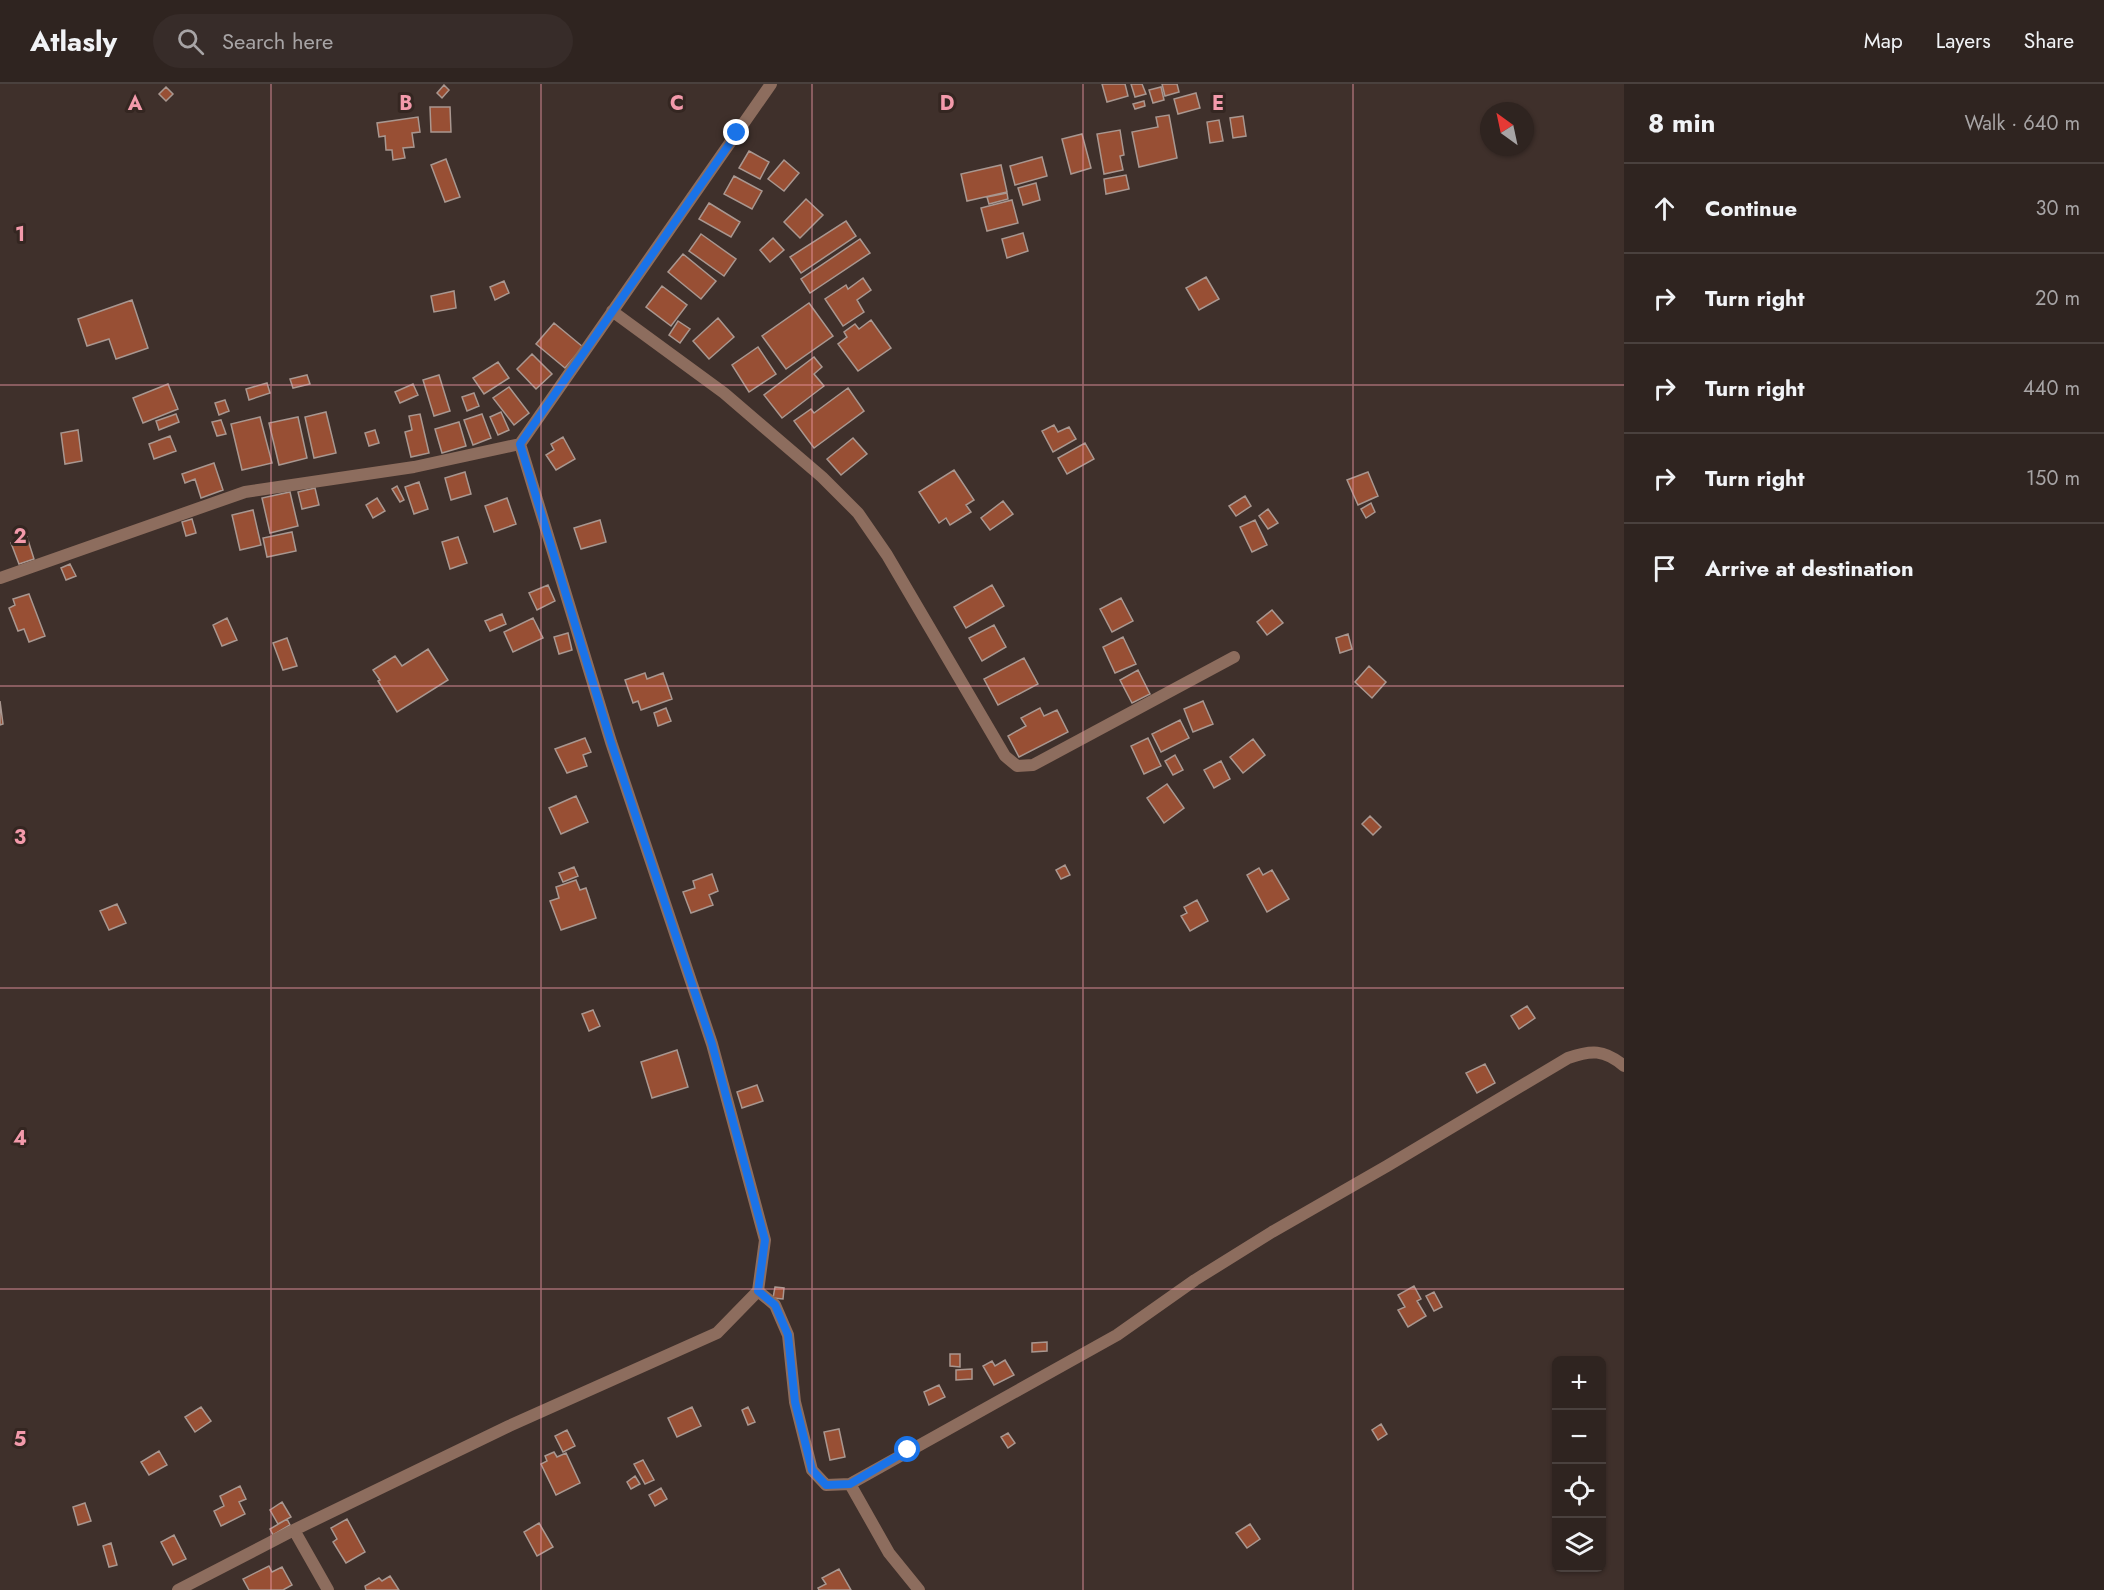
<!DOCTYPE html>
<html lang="en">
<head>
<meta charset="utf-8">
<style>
  :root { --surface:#2f2420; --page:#372c29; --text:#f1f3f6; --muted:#a7a4a5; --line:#4a413e }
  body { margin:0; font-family:Jost,sans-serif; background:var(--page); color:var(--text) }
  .controls { position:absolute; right:18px; bottom:18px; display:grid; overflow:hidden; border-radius:9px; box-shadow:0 2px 4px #0004 }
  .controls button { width:54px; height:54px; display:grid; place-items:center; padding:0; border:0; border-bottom:2px solid var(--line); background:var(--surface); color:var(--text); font:30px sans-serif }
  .compass { position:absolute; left:1480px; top:18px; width:54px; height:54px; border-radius:50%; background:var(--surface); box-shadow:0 2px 4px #0004; rotate:327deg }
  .stop { position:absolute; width:18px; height:18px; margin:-14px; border:4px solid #1a73e8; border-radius:50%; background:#fff }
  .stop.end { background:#1a73e8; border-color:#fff; box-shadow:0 2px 6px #0008 }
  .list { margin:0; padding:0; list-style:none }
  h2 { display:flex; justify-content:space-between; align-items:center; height:78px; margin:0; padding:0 24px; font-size:26px }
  h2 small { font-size:20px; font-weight:400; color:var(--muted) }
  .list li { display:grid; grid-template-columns:39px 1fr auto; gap:18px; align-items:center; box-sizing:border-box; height:90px; padding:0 24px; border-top:2px solid var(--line) }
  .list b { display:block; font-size:22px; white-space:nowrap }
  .list em { font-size:20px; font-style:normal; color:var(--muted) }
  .icon { flex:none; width:33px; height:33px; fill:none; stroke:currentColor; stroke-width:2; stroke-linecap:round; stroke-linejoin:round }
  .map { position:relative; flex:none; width:1624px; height:1506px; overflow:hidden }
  header { display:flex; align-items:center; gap:36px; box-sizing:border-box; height:84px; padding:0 30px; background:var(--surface); border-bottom:2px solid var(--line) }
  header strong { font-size:28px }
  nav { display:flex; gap:33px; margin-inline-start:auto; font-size:21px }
  .search { width:420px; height:54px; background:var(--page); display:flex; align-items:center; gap:15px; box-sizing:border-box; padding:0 21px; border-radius:33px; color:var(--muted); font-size:22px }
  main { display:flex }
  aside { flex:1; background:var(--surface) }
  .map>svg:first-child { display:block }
  .building { fill:#984f34; stroke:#a99790; stroke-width:1.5 }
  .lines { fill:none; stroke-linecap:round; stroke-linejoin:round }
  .street { stroke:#8d6d5e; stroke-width:12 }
  .route { stroke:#1a73e8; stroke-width:8 }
  .grid { fill:none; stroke:#f39aab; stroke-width:1.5; stroke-opacity:0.55 }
  .grid-label { font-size:20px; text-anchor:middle; font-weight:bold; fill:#f39aab; stroke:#342621; stroke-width:6; stroke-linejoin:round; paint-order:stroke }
</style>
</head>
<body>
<header>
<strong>Atlasly</strong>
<div class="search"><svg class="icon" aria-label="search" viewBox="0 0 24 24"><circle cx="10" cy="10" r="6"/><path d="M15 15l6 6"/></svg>Search here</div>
<nav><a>Map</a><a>Layers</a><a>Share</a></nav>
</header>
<main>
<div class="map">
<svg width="1624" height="1506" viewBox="0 0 1624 1506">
  <rect width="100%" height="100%" fill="#3f302b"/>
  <path class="building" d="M1102,0H1125L1128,12L1107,18Z
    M1131,0H1142L1146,10L1135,13Z
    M1162,0H1177L1179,8L1165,12Z
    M444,1L449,6L442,14L437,9Z
    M166,3L173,10L166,17L159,10Z
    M1161,3L1164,16L1153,19L1149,6Z
    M1196,9L1200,24L1178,30L1174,15Z
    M1144,17L1145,22L1135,25L1133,20Z
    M430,23H450L451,48H431Z
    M1169,31L1177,74L1139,83L1132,48L1158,43L1156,33Z
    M1243,32L1246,52L1233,54L1230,34Z
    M418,33L420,48L412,49L414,63L403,64L405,74L393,76L392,66H386L385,52L379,53L377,39Z
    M1219,36L1223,57L1210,59L1207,38Z
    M1120,46L1124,71L1120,72L1123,86L1104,90L1097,50Z
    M1082,50L1091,84L1071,90L1062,55Z
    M749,67L769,78L760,95L739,84Z
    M1042,73L1047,92L1015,101L1010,82Z
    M446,75L460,113L445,118L431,81Z
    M784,76L799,89L784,107L768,95Z
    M1001,81L1007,108L967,117L961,90Z
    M1126,91L1129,105L1106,110L1104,95Z
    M734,92L762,107L752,125L724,110Z
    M1036,99L1040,116L1023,121L1018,104Z
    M1007,109L1008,115L989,120L987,113Z
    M806,115L823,131L800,154L784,138Z
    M1012,116L1018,139L987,147L981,124Z
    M709,119L740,138L731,153L699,135Z
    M846,137L856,152L801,189L790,173Z
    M1023,149L1028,167L1007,174L1002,155Z
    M701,150L736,175L724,192L689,167Z
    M773,154L784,166L770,178L760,166Z
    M860,155L870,169L810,209L801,195Z
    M683,170L716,197L701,215L668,188Z
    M1206,193L1219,215L1199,226L1186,204Z
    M863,194L871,206L857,216L864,228L843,242L825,215L846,201L848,205Z
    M504,197L509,209L495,216L490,203Z
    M662,202L687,221L671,242L646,223Z
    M454,207L456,224L434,228L431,212Z
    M132,216L148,264L116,275L109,255L87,262L78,235Z
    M809,219L833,252L786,285L762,252Z
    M718,234L734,253L709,275L693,257Z
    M871,236L891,264L858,287L838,260L847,253L844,248L855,240L859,245Z
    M678,237L690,245L680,259L669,251Z
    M554,239L583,263L565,284L536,260Z
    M758,263L776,290L749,308L732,281Z
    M532,270L552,290L536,305L517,285Z
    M814,273L822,283L814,290L824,302L782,334L764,311Z
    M498,278L509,294L484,310L473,294Z
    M307,291L310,300L293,304L290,295Z
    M439,291L450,327L434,332L423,296Z
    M267,299L270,309L249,316L246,305Z
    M168,300L178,325L143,339L133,314Z
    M413,300L418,311L400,319L395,308Z
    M509,303L529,329L514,341L493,314Z
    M848,304L864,327L814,364L794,337L811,325L814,329Z
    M474,309L479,322L467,327L462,313Z
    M225,316L229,327L219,331L215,319Z
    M326,328L336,369L314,374L305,333Z
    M501,328L509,346L498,351L490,333Z
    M176,330L179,338L159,346L156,337Z
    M420,330L429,369L411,373L405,348L412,346L409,332Z
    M482,330L491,354L473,361L464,336Z
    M260,333L272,379L242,386L231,340Z
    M298,333L307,374L279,381L269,339Z
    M221,336L226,350L217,352L212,338Z
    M459,338L466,362L442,369L435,345Z
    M1054,341L1058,348L1069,343L1076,355L1053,368L1042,347Z
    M78,346L82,377L65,380L61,349Z
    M375,346L379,359L369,362L365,349Z
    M170,352L176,367L154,375L149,360Z
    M563,353L575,375L556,386L546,371L554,366L551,360Z
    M853,354L867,370L841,391L827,375Z
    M1085,359L1094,375L1067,390L1058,374Z
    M214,379L223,406L201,414L195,395L185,399L182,390Z
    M954,386L974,416L966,421L971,428L950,441L946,434L939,439L919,408Z
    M465,388L471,410L451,416L445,394Z
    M1368,388L1378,412L1358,421L1347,396Z
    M419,398L428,425L414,430L405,403Z
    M397,402L404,416L400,418L392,405Z
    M315,404L319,421L302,425L298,408Z
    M290,408L298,442L270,449L262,414Z
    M1245,412L1251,422L1236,432L1229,422Z
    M377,414L385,427L373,434L366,421Z
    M507,414L516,440L494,448L485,422Z
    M1003,417L1013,430L990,446L981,434Z
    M1371,419L1375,428L1366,434L1361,425Z
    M1268,425L1278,439L1268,445L1259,432Z
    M253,426L261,461L240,466L232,431Z
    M192,435L196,449L186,452L182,438Z
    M600,436L606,458L581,465L574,444Z
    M1255,436L1267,461L1252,468L1240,443Z
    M292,448L296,467L267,473L263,454Z
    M27,453L34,475L19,480L11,459Z
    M458,453L467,479L450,485L442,458Z
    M70,480L76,492L66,496L61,484Z
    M548,501L555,517L537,526L529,509Z
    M992,501L1004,522L966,544L954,523Z
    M29,510L45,552L29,558L24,545L18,547L9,524L15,521L13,515Z
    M1121,514L1133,537L1112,548L1100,525Z
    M1272,526L1283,539L1267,551L1257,538Z
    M502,530L506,540L490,547L485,537Z
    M227,534L237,556L222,562L213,541Z
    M533,534L543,554L513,568L504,548Z
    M994,541L1006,563L982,577L969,554Z
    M568,549L572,566L559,570L554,553Z
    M1348,550L1352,565L1340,569L1336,554Z
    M1123,553L1136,580L1115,589L1103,563Z
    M287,554L297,582L283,586L273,559Z
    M428,565L448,596L397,628L378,597L380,596L373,586L395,572L402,582Z
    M1024,574L1038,600L998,621L984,595Z
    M1369,582L1386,598L1372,614L1355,598Z
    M1138,586L1150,610L1132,619L1120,596Z
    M645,589L647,595L663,589L672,615L641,626L638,617L633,619L625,596Z
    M0,617L3,640L0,641Z
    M1203,617L1213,640L1193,648L1184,625Z
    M666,624L671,637L658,642L654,629Z
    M1040,624L1044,632L1057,626L1068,648L1019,673L1008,652L1026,642L1021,634Z
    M1180,636L1189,654L1161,668L1152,650Z
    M585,654L591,668L583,671L587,682L567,689L555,665Z
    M1148,654L1161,682L1144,690L1131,662Z
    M1253,655L1265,671L1243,689L1230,673Z
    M1175,671L1183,686L1173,691L1165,677Z
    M1221,677L1230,695L1214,704L1204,686Z
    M1167,700L1184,724L1164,739L1147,714Z
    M576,712L588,738L561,750L549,724Z
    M1370,732L1381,743L1373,751L1362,740Z
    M1065,781L1070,791L1061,795L1056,786Z
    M574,783L578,792L563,798L559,789Z
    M1259,784L1263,791L1272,786L1289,815L1267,828L1247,791Z
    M712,790L718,807L709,811L713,821L691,829L683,808L695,804L693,797Z
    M576,796L580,806L586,804L596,834L561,846L550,817L559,814L556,803Z
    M1197,816L1208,837L1190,847L1181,832L1187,829L1184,823Z
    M117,820L126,839L109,846L100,827Z
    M1527,922L1535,934L1519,945L1511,932Z
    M593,926L600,942L589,947L582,930Z
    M677,966L688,1003L652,1014L641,978Z
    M1485,980L1495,999L1477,1009L1466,989Z
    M757,1001L763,1017L742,1024L737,1008Z
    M1414,1202L1421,1215L1417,1217L1426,1232L1408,1243L1398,1226L1405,1223L1398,1211Z
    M775,1203L784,1204L783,1215L773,1214Z
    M1434,1208L1442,1223L1434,1227L1426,1212Z
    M1047,1258V1267L1032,1268V1259Z
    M950,1270H960V1283L950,1282Z
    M1005,1276L1014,1291L994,1301L983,1282L992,1277L995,1282Z
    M972,1285V1295L956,1296V1286Z
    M939,1301L945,1313L929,1321L924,1308Z
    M201,1323L211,1337L195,1348L185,1333Z
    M692,1323L701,1342L677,1353L668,1334Z
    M748,1323L755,1338L748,1341L742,1326Z
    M1381,1340L1387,1350L1378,1356L1372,1346Z
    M839,1345L845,1373L830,1376L824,1348Z
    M567,1346L575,1362L563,1368L555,1352Z
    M1008,1349L1015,1359L1008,1364L1001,1353Z
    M159,1367L167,1381L149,1391L141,1378Z
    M554,1368L557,1373L566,1369L580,1399L556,1411L541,1380L547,1377L545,1372Z
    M643,1376L654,1396L645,1400L634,1380Z
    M635,1392L640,1400L631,1405L627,1398Z
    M240,1402L246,1415L239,1418L245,1430L221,1442L214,1427L224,1422L220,1412Z
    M661,1404L667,1415L655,1422L649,1411Z
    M282,1418L291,1433L278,1440L270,1426Z
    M85,1419L91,1437L78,1441L73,1423Z
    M287,1435L290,1441L273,1451L270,1445Z
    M347,1435L365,1468L346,1479L333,1458L337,1455L331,1444Z
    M539,1439L553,1463L537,1472L524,1448Z
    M1250,1440L1260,1455L1247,1464L1236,1449Z
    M174,1451L186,1475L173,1481L161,1458Z
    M111,1459L117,1481L109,1483L103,1462Z
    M269,1482L272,1488L282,1483L292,1501L283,1506H249L243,1495Z
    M839,1485L851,1506H819L818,1504L826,1500L822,1494Z
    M390,1492L399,1506H366L365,1502L379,1494L382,1497Z"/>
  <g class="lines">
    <path class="street" d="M612,227L724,309L822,393L858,429L887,471L1005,672L1017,682L1033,681L1234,573
      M0,494L245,408L414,383L520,360L771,0
      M758,1207L775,1221L788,1251L795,1318L812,1386L826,1401L850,1400L1117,1251L1195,1196L1272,1148L1387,1082L1568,974C1591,966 1604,965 1624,982
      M850,1400L889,1469L919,1506
      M294,1446L328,1506
      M178,1506L294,1446L509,1342L717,1249L758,1207L765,1156L712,960L611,658L520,360"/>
  </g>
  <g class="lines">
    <path class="route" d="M737,49L520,360L611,658L712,960L765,1156L758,1207L775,1221L788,1251L795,1318L812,1386L826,1401L850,1400L908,1366"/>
  </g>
  <path class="grid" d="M271,0V1506M541,0V1506M812,0V1506M1083,0V1506M1353,0V1506M0,301H1624M0,602H1624M0,904H1624M0,1205H1624"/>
  <g class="grid-label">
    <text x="135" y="26">A</text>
    <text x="406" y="26">B</text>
    <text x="677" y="26">C</text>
    <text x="947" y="26">D</text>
    <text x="1218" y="26">E</text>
    <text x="20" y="157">1</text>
    <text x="20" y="459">2</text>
    <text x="20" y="760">3</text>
    <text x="20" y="1061">4</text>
    <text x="20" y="1362">5</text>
  </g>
</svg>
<div class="controls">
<button>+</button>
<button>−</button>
<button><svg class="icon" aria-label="locate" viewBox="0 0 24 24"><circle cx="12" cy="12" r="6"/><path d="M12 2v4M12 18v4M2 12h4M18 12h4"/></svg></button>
<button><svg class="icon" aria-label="layers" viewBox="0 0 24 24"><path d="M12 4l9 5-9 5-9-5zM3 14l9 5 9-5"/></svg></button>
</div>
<svg class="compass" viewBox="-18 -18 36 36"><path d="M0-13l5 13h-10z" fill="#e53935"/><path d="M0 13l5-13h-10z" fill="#a7a4a5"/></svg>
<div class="stop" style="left:908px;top:1366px"></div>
<div class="stop end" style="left:737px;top:49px"></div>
</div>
<aside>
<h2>8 min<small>Walk · 640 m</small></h2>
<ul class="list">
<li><svg class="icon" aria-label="ahead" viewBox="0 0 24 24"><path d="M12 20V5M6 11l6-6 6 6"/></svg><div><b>Continue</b></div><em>30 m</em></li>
<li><svg class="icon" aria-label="right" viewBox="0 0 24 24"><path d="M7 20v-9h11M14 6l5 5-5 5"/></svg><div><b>Turn right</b></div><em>20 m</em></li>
<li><svg class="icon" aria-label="right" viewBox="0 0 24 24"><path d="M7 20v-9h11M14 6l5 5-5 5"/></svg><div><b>Turn right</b></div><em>440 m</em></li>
<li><svg class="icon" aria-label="right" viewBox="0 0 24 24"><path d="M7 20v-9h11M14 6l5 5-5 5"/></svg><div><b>Turn right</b></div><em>150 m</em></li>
<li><svg class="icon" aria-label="arrive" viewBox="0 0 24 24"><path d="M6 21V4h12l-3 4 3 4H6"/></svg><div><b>Arrive at destination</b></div></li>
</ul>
</aside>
</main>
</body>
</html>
